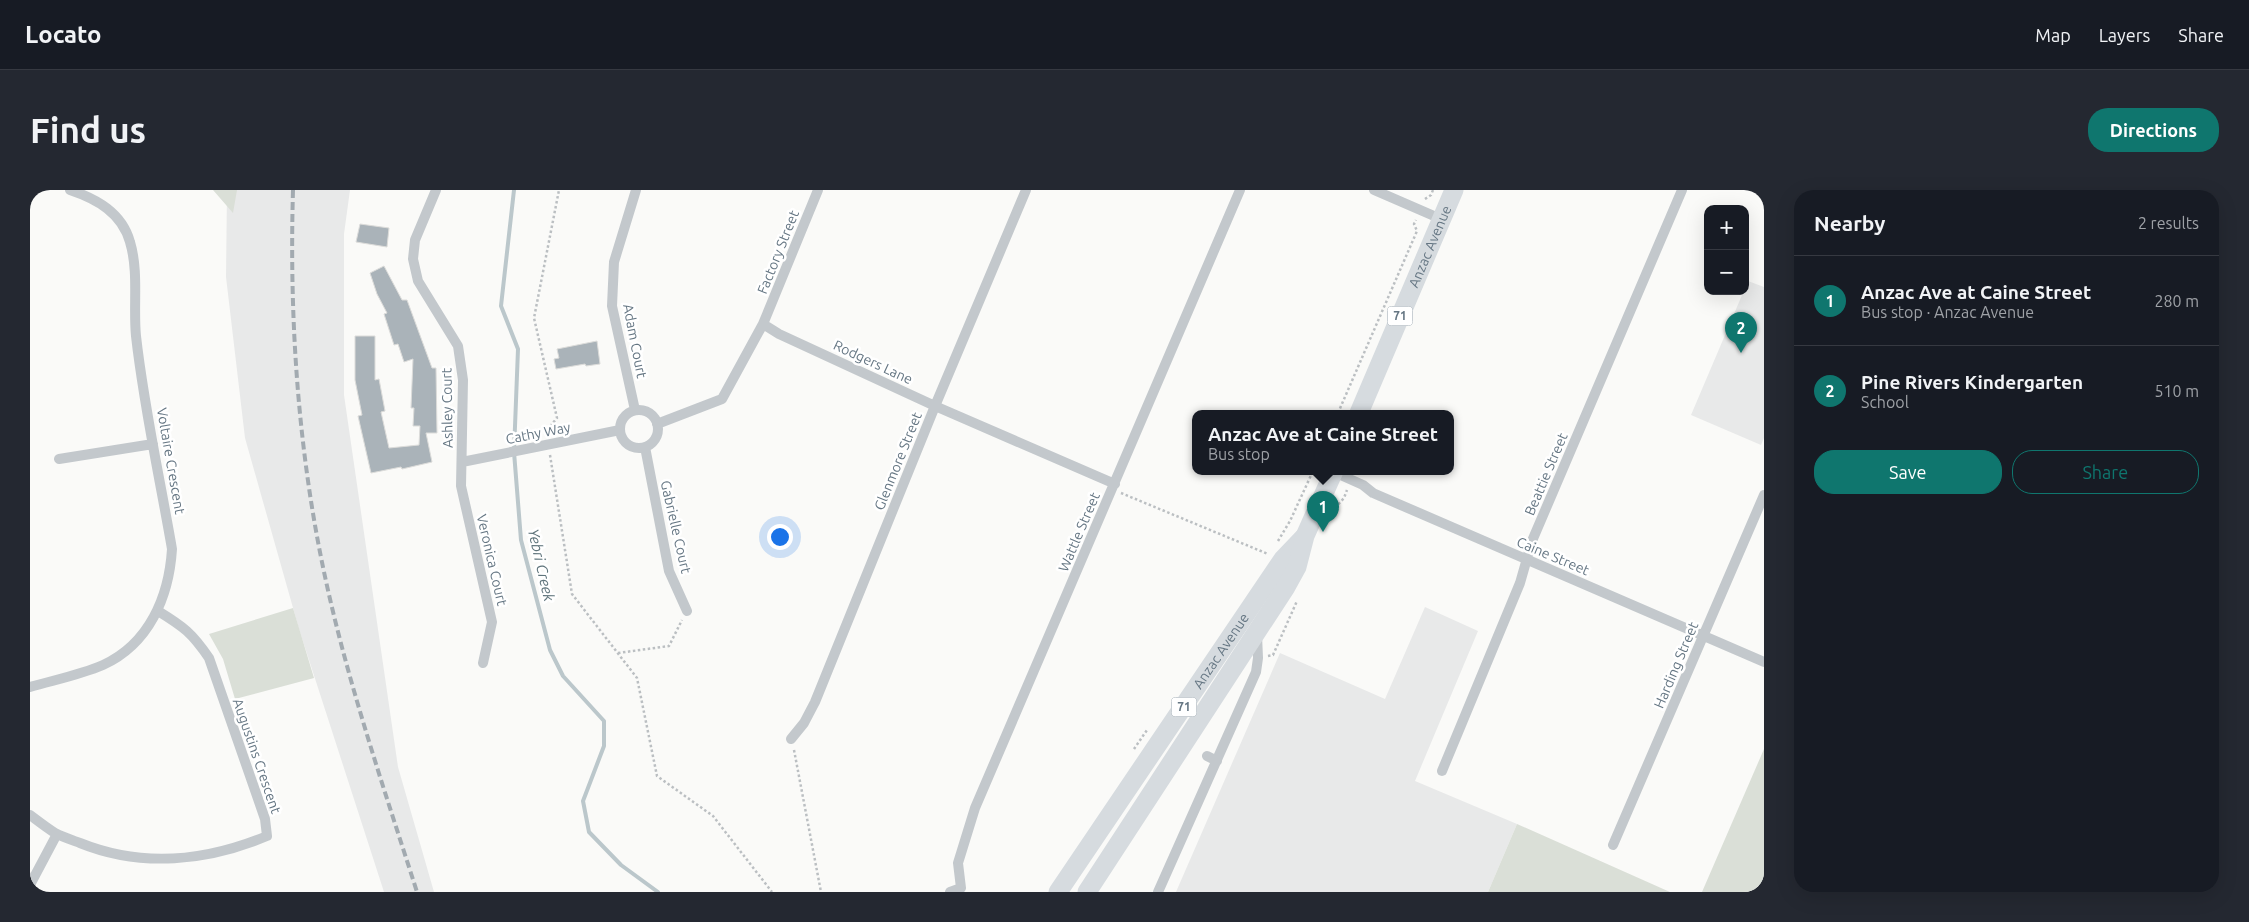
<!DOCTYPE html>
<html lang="en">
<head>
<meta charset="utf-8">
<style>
  :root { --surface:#171b24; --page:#242831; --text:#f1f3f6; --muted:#9ea1a6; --line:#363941; --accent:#0f766e }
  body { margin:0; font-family:Ubuntu,sans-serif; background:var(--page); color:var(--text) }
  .controls { position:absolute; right:15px; top:15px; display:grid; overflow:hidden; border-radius:10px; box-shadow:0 5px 20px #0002 }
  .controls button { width:45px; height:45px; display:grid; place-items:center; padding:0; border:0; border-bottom:1px solid var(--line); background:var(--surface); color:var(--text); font:25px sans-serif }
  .you { position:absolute; left:749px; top:346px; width:18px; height:18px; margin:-12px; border:4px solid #fff; border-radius:50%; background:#1a73e8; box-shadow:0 0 0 8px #1a73e833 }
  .badge { display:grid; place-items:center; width:32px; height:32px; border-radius:50%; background:var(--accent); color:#fff; font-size:16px; font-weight:700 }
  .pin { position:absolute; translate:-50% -41px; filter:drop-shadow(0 1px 2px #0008) }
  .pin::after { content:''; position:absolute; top:26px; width:18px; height:15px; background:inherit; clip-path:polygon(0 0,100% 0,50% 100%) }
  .popup { position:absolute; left:1162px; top:220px; width:262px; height:65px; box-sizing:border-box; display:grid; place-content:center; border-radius:10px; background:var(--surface); filter:drop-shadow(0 1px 4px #0005); font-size:16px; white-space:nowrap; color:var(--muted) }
  .popup b { font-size:19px; color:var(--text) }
  .popup::after { content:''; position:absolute; left:50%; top:100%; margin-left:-10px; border:10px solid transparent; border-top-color:var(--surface) }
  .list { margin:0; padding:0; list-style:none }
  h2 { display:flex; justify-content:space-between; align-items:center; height:65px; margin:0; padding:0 20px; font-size:21px }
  h2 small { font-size:16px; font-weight:400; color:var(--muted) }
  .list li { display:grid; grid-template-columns:32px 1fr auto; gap:15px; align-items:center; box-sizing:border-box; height:90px; padding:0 20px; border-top:1px solid var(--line) }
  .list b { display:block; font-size:19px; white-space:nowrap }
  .list p { margin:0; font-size:16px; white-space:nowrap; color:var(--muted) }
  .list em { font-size:16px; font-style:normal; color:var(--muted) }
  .actions { display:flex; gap:10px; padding:15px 20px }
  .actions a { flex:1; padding:11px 0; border:1px solid var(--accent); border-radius:20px; text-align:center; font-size:18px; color:var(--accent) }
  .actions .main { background:var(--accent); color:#fff }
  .map { position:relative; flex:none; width:1734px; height:702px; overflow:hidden; border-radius:20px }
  header { display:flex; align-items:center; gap:30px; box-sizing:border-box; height:70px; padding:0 25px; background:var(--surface); border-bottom:1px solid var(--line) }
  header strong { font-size:24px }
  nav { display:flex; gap:28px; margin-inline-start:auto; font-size:18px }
  .intro { display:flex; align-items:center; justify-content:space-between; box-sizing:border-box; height:120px; padding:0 30px }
  h1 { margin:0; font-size:35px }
  .button { padding:12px 22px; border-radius:20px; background:var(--accent); color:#fff; font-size:18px; font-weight:700 }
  main { display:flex; gap:30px; padding:0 30px }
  aside { flex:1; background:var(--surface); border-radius:20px; box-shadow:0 5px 20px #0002 }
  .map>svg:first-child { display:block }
  .built { fill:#e8e9e9 }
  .green { fill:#dadfd7 }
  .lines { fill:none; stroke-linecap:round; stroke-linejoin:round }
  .stream { stroke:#bbc7cb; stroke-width:4 }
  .building { fill:#aab3b9; stroke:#dcdcda }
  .path { stroke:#bbbfc2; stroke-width:2.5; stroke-dasharray:2.5 2.5; stroke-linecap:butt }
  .street { stroke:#c3c8cc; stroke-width:10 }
  .highway { stroke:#d6dbdf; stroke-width:19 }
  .rail { stroke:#a2aab0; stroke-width:4; stroke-dasharray:8 4; stroke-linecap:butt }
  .labels { text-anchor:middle; stroke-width:5; stroke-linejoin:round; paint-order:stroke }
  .shield { fill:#fff; stroke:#939fa8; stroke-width:1 }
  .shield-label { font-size:12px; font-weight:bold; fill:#657683 }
  .street-label { font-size:14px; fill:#657683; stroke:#fff }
  .water-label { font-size:15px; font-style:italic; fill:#60757c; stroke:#fff }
</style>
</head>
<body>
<header>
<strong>Locato</strong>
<nav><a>Map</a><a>Layers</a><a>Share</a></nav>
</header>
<div class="intro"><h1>Find us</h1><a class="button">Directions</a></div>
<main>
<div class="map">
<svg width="1734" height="702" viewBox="0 0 1734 702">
  <rect width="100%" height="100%" fill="#fafaf8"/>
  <path class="built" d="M197,0H320L314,44V205L368,577L404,702H354L269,439L215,248L196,87Z
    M1718,91L1734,97V248L1731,255L1661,225Z
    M1395,417L1448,441L1385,591L1487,634L1458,702H1146L1250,463L1355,509Z"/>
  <path class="green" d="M183,0H207L203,23Z
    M263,418L284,488L205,509L193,469L179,444Z
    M1734,559V702H1672Z
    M1487,634L1640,702H1458Z"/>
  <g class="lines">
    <path class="stream" d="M484,0L471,116L488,159L484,262L491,350L520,460L533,486L574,531V556L553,611L559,642L591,675L628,702"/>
  </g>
  <path class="building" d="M330,34L359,38L357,57L326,52Z
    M354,76L372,110H377L402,178H406L407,243H396L402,272L372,279L371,277L341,283L328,226L332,225L325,190V146H345V190L349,189L355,221L351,222L359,258L389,255L390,236H383L384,218H381L383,169L374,172L368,154L364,155L354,124L357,123L347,104L340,83Z
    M567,151L570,174L556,176L555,174L526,179L524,169L529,168L527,159Z"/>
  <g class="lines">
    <path class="path" d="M1395,9L1401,5L1403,0
      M1308,223L1387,41L1384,34L1386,30
      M518,245L517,240L527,228L504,128L529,0
      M520,265L542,404L607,488L627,586L683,626L742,702
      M1091,303L1238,364
      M1305,318L1314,308L1317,300
      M1248,351L1260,331L1283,281
      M588,463L639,456L652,430
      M1238,466L1243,465L1267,411
      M1104,559L1117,540
      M764,560L791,702"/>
    <path class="street" d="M406,0L385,50L383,69L388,91L428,156L433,190L431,296L462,432L453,473
      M1344,0L1411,29
      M733,134L749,144L905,216L1085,294
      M590 239a19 19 0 1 1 38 0a19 19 0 1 1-38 0Z
      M605,220L582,116L584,72L606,0
      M627,234L692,209L733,134L788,0
      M615,257L639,381L657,421
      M29,269L123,254
      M432,272L590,240
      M1304,282L1333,295L1343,303L1734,472
      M0,497C24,490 50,485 73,475C119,454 139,407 142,359C130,289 114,218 106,146C103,116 109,82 100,52C92,23 67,9 40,0
      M761,549L774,533L785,512L905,216L996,0
      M1177,566L1187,571
      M1412,581L1490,393L1502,351L1652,0
      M0,625C8,631 17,638 25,643C33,647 42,650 50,653C112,678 177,671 237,646L235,629L179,468C162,443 154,437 128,421
      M1583,655L1734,305
      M0,695L27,644
      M931,698L928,673L945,618L1210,0
      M920,702L931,698
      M1128,702L1226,482L1228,468L1227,445"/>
    <g class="highway">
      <path id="s1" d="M1329,223L1424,0"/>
      <path id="s2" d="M1028,702L1253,369L1274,347"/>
      <path d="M1057,702L1256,397L1267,377L1275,346L1304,281"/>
    </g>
    <path class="rail" d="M263,0C259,137 269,276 300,409C323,508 356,605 387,702"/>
  </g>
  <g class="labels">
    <g class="shield">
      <rect x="1357.5" y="116.5" width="25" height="19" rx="4"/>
      <rect x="1141.5" y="507.5" width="25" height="19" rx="4"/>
    </g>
    <g class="shield-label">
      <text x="1370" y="130">71</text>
      <text x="1154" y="521">71</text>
    </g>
    <g class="street-label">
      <text dy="5" stroke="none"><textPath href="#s1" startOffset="181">Anzac Avenue</textPath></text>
      <text transform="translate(748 62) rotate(-68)" y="5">Factory Street</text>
      <text transform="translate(605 151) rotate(79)" y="5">Adam Court</text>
      <text transform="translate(843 172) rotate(25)" y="5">Rodgers Lane</text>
      <text transform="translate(417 218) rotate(-91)" y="5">Ashley Court</text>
      <text transform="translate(508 243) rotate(-11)" y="5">Cathy Way</text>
      <text transform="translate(141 271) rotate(80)" y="5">Voltaire Crescent</text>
      <text transform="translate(868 271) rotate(-68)" y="5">Glenmore Street</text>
      <text transform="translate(1516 284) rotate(-67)" y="5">Beattie Street</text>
      <text transform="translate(646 337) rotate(77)" y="5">Gabrielle Court</text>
      <text transform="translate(1049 342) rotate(-67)" y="5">Wattle Street</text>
      <text transform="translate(1523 366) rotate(23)" y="5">Caine Street</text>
      <text transform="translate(462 370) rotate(77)" y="5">Veronica Court</text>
      <text dy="5" stroke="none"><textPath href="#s2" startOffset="291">Anzac Avenue</textPath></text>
      <text transform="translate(1646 475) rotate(-67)" y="5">Harding Street</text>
      <text transform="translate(227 566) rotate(71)" y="5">Augustins Crescent</text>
    </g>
    <g class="water-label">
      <text transform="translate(511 375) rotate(77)" y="5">Yebri Creek</text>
    </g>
  </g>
</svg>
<div class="controls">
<button>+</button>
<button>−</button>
</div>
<div class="you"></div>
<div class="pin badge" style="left:1293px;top:342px">1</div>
<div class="popup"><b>Anzac Ave at Caine Street</b>Bus stop</div>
<div class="pin badge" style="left:1711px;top:163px">2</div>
</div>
<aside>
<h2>Nearby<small>2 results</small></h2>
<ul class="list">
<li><span class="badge">1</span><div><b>Anzac Ave at Caine Street</b><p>Bus stop · Anzac Avenue</p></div><em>280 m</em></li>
<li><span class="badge">2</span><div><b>Pine Rivers Kindergarten</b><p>School</p></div><em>510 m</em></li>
</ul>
<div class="actions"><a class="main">Save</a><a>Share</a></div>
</aside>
</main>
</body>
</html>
